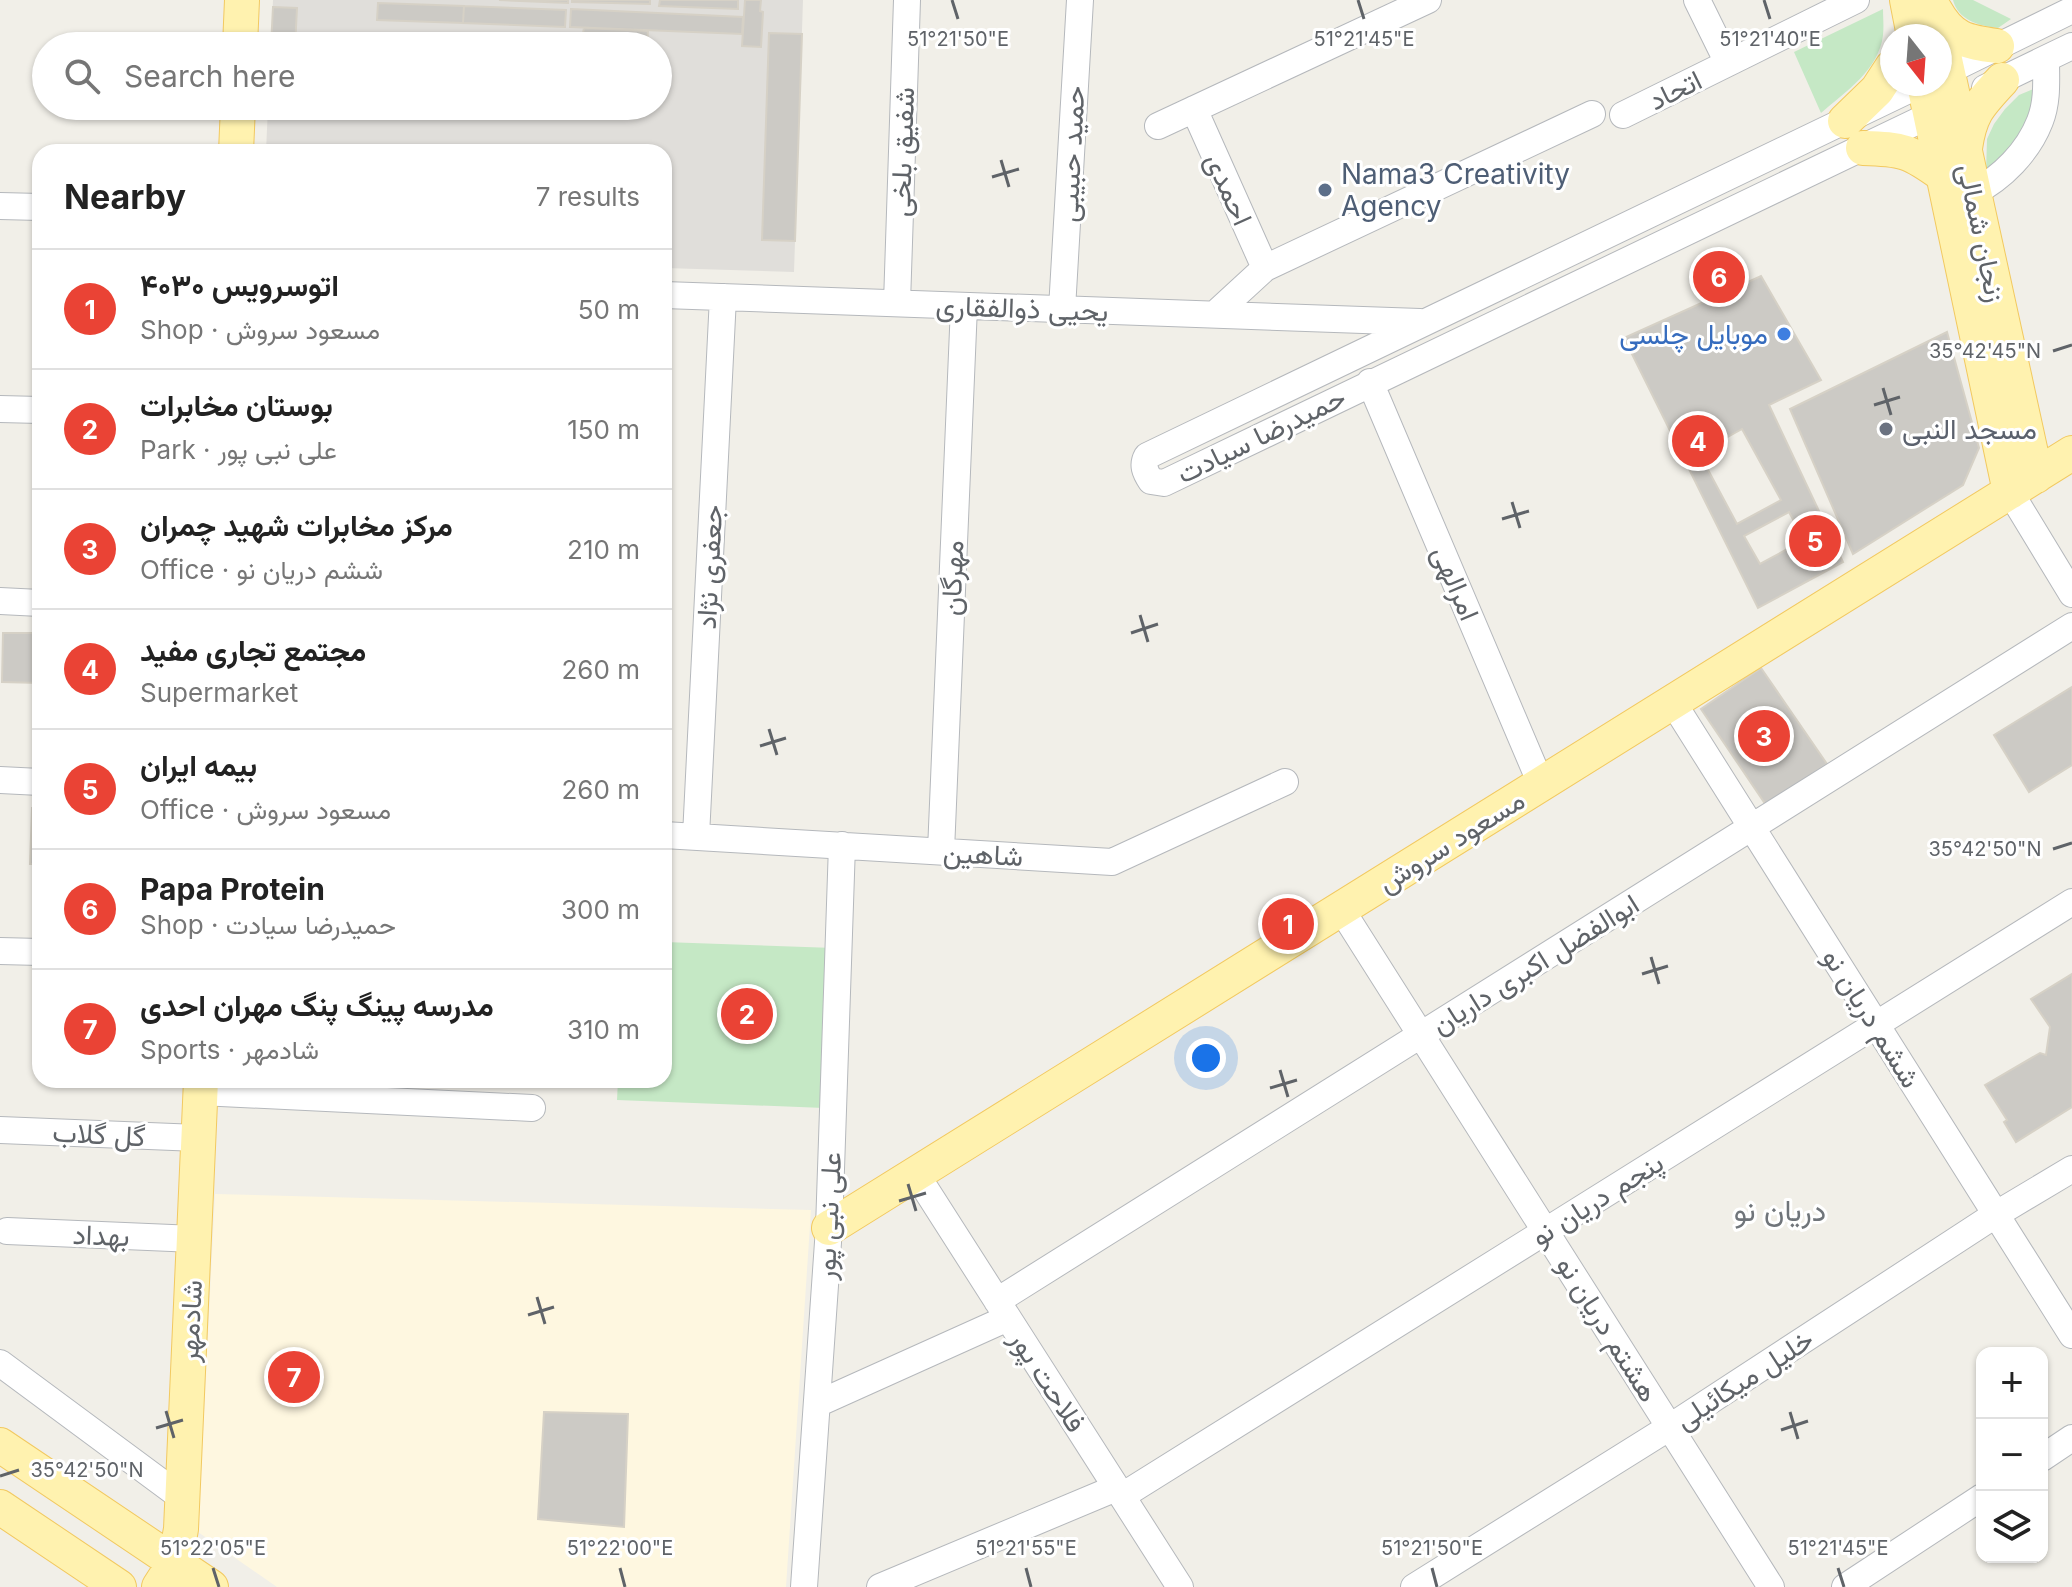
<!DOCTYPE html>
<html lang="en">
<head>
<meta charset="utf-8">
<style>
  :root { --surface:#fff; --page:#f2f2f2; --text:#222; --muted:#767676; --line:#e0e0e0; --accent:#ea4335 }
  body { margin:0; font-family:Inter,Vazirmatn,sans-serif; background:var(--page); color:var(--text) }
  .controls { position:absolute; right:24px; bottom:24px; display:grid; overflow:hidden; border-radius:16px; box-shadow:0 2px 6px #0004 }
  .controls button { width:72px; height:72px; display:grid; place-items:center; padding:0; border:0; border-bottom:2px solid var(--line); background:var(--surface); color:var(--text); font:40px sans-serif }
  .compass { position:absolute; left:1880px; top:24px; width:72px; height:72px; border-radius:50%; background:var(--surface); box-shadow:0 2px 6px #0004; rotate:163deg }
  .you { position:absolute; left:1206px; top:1058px; width:28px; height:28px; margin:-20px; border:6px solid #fff; border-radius:50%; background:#1a73e8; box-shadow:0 0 0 12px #1a73e833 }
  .badge { display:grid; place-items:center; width:52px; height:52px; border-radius:50%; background:var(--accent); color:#fff; font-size:26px; font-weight:700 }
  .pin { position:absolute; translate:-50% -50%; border:4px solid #fff; box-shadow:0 2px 8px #0006 }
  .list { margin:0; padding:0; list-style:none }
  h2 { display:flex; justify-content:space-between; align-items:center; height:104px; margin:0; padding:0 32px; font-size:34px }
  h2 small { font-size:26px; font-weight:400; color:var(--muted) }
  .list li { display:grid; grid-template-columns:52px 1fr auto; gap:24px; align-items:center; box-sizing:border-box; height:120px; padding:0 32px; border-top:2px solid var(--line) }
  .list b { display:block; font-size:30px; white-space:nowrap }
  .list p { margin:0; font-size:26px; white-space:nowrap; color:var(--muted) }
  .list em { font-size:26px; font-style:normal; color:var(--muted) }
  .icon { flex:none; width:44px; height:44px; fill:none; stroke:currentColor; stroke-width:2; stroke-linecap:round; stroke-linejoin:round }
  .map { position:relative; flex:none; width:2072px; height:1587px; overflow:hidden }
  .search { position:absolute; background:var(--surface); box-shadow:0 2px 6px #0004; left:32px; top:32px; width:640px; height:88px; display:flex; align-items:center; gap:20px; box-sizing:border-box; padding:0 28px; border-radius:44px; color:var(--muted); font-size:30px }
  .panel { position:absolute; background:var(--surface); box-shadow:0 2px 6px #0004; left:32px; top:144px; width:640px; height:944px; border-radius:24px }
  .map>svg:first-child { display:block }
  .commercial { fill:#fef7e0 }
  .industrial { fill:#e0deda }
  .green { fill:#c5e8c5 }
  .building { fill:#cccac5; stroke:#d6d1c6; stroke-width:2; fill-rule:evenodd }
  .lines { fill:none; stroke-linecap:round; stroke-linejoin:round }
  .minor-casing { stroke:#b5b8bc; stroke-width:28 }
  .major-casing { stroke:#f2c960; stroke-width:36 }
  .minor { stroke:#fff; stroke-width:26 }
  .major { stroke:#fff2af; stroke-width:34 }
  .ticks { fill:none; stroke:#5f6368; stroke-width:3 }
  .service-dot { fill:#5c6f8a; stroke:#fff; stroke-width:3 }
  .shop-dot { fill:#3f7fe0; stroke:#fff; stroke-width:3 }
  .worship-dot { fill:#6b7280; stroke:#fff; stroke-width:3 }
  .labels { text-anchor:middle; stroke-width:6; stroke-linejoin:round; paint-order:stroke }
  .street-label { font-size:28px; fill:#5f6368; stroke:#fff }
  .service-label { font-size:28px; fill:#4e5e75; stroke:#fff; text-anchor:start }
  .shop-label { font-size:28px; fill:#366cbe; stroke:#fff; text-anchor:end }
  .worship-label { font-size:28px; fill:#5b616d; stroke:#fff; text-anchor:start }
  .neighbourhood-label { font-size:30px; fill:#70757a; stroke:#fff }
  .ticks-label { font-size:20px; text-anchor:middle; fill:#5f6368; stroke:#fff; stroke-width:6; stroke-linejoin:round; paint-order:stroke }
</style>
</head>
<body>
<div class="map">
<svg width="2072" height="1587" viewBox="0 0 2072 1587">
  <rect width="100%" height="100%" fill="#f1efe8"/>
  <path class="commercial" d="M215,1194L811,1210L786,1587H277L198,1532Z"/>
  <path class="industrial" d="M273,0H803L794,272L664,268V152H266L268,106H658V46H271Z"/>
  <path class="green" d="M1953,0H1973L2011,19L1998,28C1979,26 1958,20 1953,0Z
    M1883,9C1883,17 1884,26 1883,35C1879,70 1846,91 1821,113L1794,52Z
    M2038,87L2035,114L2010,153L1986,173L1987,139L1994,124L2005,109L2019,95Z
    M664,942L834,948L824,1108L617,1100L618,1080H664Z"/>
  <path class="building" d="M499,0H568V3Z
    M572,0H650V4L572,2Z
    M660,0H738V9L659,6Z
    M745,0H761L760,11L763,12L761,47L742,46Z
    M378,3L464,6L463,23L377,20Z
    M464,6L566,10L565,27L463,23Z
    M273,7L297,8L295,46H271Z
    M571,9L743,17L742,34L570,27Z
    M584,28L648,31L647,46H534L535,39L626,44V39L604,38V34L583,33Z
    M769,33L802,34L795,241L762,240Z
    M1761,276L1821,380L1769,405L1843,562L1758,608L1624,338ZM1742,429L1781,500L1737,524L1699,453ZM1789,512L1804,540L1760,564L1744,536Z
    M1947,332L1979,448L1963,485L1853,554L1790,409Z
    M3,633H40V683L2,682Z
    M1761,668L1827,764L1766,805L1701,709Z
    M2072,687V765L2029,792L1994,735Z
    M32,808H40V864H30Z
    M2072,974V1107L2016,1142L2004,1122L2007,1120L1985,1085L2040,1053L2046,1055L2050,1027L2031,999Z
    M544,1412L628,1414L624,1527L538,1519Z"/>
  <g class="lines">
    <g class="minor-casing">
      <path id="minor" d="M1697,0L1728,63
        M1940,75L2072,10
        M1921,84L1147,456C1142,465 1145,472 1151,481L1164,483L1947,107
        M1985,88L2072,46
        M1194,109L1265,268
        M1623,115L1856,0
        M1158,126L1428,0
        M1973,193C2002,178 2028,152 2040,121C2048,101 2046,79 2046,59
        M0,206L40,207
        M664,295L1420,322
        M897,303L907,0
        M1062,309L1080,0
        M1215,314L1265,268L1592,114
        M1370,382L1541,784
        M0,409L40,410
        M2010,492L2072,594
        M0,601L40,603
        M1672,701L2072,1335
        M0,780L40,782
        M664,835L1112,862L1285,782
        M696,836L723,297
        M941,851L964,306
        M1341,909L1771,1587
        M0,951L40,952
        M200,1092L532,1108
        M0,1130L198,1138
        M916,1174L1180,1587
        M7,1231L195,1239
        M997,1301L2072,626
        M0,1363L181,1497
        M817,1404L1008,1318
        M2042,1458L2072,1438
        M1122,1496L2072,902
        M804,1587L829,1228L842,845
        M880,1587L1116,1488
        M1414,1587L1670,1427L1995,1215L2072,1169
        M1845,1587L1982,1497"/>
    </g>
    <g class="major-casing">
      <path id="major" d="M1907,0L1914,36
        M1935,10C1951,39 1966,42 1997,46
        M1940,37L2036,476
        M240,46L242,0
        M1924,84L2010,492
        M1845,121L1877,90L1892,67
        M1863,148C1903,149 1910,151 1943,175
        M1965,148C1970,113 1979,105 2002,80
        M236,152L238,106
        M829,1228L2072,453
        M0,1445L211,1587
        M0,1507L119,1587
        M159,1587L175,1562L181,1529L201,1080"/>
    </g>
    <use href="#minor" class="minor"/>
    <use href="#major" class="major"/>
  </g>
  <path class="ticks" d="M952,0L958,19M1358,0L1364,19M1764,0L1770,19M1001,160L1009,187M992,177L1019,169M2053,351L2072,345M1883,388L1891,415M1874,405L1900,397M1512,502L1520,528M1502,519L1529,511M1140,615L1148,642M1131,633L1158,624M769,729L777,755M760,746L786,738M2053,849L2072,843M1651,957L1659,984M1642,974L1668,966M1280,1070L1288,1097M1270,1088L1297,1080M908,1184L916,1211M899,1201L926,1193M537,1297L545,1324M528,1315L554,1307M166,1411L174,1438M1790,1412L1798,1439M156,1428L183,1420M1781,1430L1808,1421M0,1476L19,1470M213,1568L219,1587M620,1568L625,1587M1026,1568L1031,1587M1432,1568L1437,1587M1838,1568L1844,1587"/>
  <circle class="service-dot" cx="1325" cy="190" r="8"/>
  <circle class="shop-dot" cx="1784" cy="334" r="8"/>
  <circle class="worship-dot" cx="1886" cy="429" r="8"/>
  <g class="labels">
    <g class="street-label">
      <text transform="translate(1675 90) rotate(-26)" y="10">اتحاد</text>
      <text transform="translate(902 152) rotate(-88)" y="10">شفیق بلخی</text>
      <text transform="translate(1071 154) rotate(-87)" y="10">حمید حبیبی</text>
      <text transform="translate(1229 189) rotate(66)" y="10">احمدی</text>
      <text transform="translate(1982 233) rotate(78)" y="10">زنجان شمالی</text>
      <text transform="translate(1022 308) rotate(2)" y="10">یحیی ذوالفقاری</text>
      <text transform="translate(1261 435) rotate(-26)" y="10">حمیدرضا سیادت</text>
      <text transform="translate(709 567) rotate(-87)" y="10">جعفری نژاد</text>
      <text transform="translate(952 578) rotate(-88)" y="10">مهرگان</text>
      <text transform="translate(1456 583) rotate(67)" y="10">امرالهی</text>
      <text transform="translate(1451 841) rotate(-32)" y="10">مسعود سروش</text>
      <text transform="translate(983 854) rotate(3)" y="10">شاهین</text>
      <text transform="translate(1535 964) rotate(-32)" y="10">ابوالفضل اکبری داریان</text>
      <text transform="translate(1872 1018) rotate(58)" y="10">ششم دریان‌ نو</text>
      <text transform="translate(99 1134) rotate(3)" y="10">گل گلاب</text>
      <text transform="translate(1597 1199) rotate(-32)" y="10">پنجم دریان‌ نو</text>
      <text transform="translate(828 1216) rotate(-87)" y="10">علی نبی پور</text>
      <text transform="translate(101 1235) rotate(2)" y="10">بهداد</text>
      <text transform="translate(190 1321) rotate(-87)" y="10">شادمهر</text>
      <text transform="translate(1608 1329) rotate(58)" y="10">هشتم دریان‌ نو</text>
      <text transform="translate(1744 1379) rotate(-33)" y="10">خلیل میکائیلی</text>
      <text transform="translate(1048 1381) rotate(57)" y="10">فلاحت پور</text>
    </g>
    <g class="service-label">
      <text x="1341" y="184">Nama3 Creativity<tspan x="1341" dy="32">Agency</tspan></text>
    </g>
    <g class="shop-label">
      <text x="1768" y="344">موبایل چلسی</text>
    </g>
    <g class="worship-label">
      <text x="1902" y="439">مسجد النبی</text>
    </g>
    <g class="neighbourhood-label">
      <text x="1780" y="1221">دریان نو</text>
    </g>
  </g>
  <g class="ticks-label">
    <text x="958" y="46">51°21'50"E</text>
    <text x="1364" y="46">51°21'45"E</text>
    <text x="1770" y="46">51°21'40"E</text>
    <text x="1985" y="358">35°42'45"N</text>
    <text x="1985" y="856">35°42'50"N</text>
    <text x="87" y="1477">35°42'50"N</text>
    <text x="213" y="1555">51°22'05"E</text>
    <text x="620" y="1555">51°22'00"E</text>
    <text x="1026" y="1555">51°21'55"E</text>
    <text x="1432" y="1555">51°21'50"E</text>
    <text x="1838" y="1555">51°21'45"E</text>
  </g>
</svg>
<div class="controls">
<button>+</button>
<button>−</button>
<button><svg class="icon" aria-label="layers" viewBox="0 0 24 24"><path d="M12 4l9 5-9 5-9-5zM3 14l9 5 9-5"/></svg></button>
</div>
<svg class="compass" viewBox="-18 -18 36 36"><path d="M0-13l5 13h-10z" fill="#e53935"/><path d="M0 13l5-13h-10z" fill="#767676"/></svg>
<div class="you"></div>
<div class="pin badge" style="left:1288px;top:924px">1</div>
<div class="pin badge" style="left:747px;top:1014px">2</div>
<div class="pin badge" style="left:1764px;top:736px">3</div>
<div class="pin badge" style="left:1698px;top:441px">4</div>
<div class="pin badge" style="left:1815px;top:541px">5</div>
<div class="pin badge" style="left:1719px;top:277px">6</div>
<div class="pin badge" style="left:294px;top:1377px">7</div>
<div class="search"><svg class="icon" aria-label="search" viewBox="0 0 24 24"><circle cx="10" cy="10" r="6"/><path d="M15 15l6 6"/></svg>Search here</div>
<section class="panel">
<h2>Nearby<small>7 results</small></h2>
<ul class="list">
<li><span class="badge">1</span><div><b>اتوسرویس ۴۰۳۰</b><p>Shop · مسعود سروش</p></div><em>50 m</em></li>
<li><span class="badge">2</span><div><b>بوستان مخابرات</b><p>Park · علی نبی پور</p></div><em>150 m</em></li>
<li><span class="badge">3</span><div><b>مرکز مخابرات شهید چمران</b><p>Office · ششم دریان‌ نو</p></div><em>210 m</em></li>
<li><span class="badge">4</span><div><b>مجتمع تجاری مفید</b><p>Supermarket</p></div><em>260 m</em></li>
<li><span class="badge">5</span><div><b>بیمه ایران</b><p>Office · مسعود سروش</p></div><em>260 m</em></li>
<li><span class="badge">6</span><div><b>Papa Protein</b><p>Shop · حمیدرضا سیادت</p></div><em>300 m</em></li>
<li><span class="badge">7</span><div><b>مدرسه پینگ پنگ مهران احدی</b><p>Sports · شادمهر</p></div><em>310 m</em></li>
</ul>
</section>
</div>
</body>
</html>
